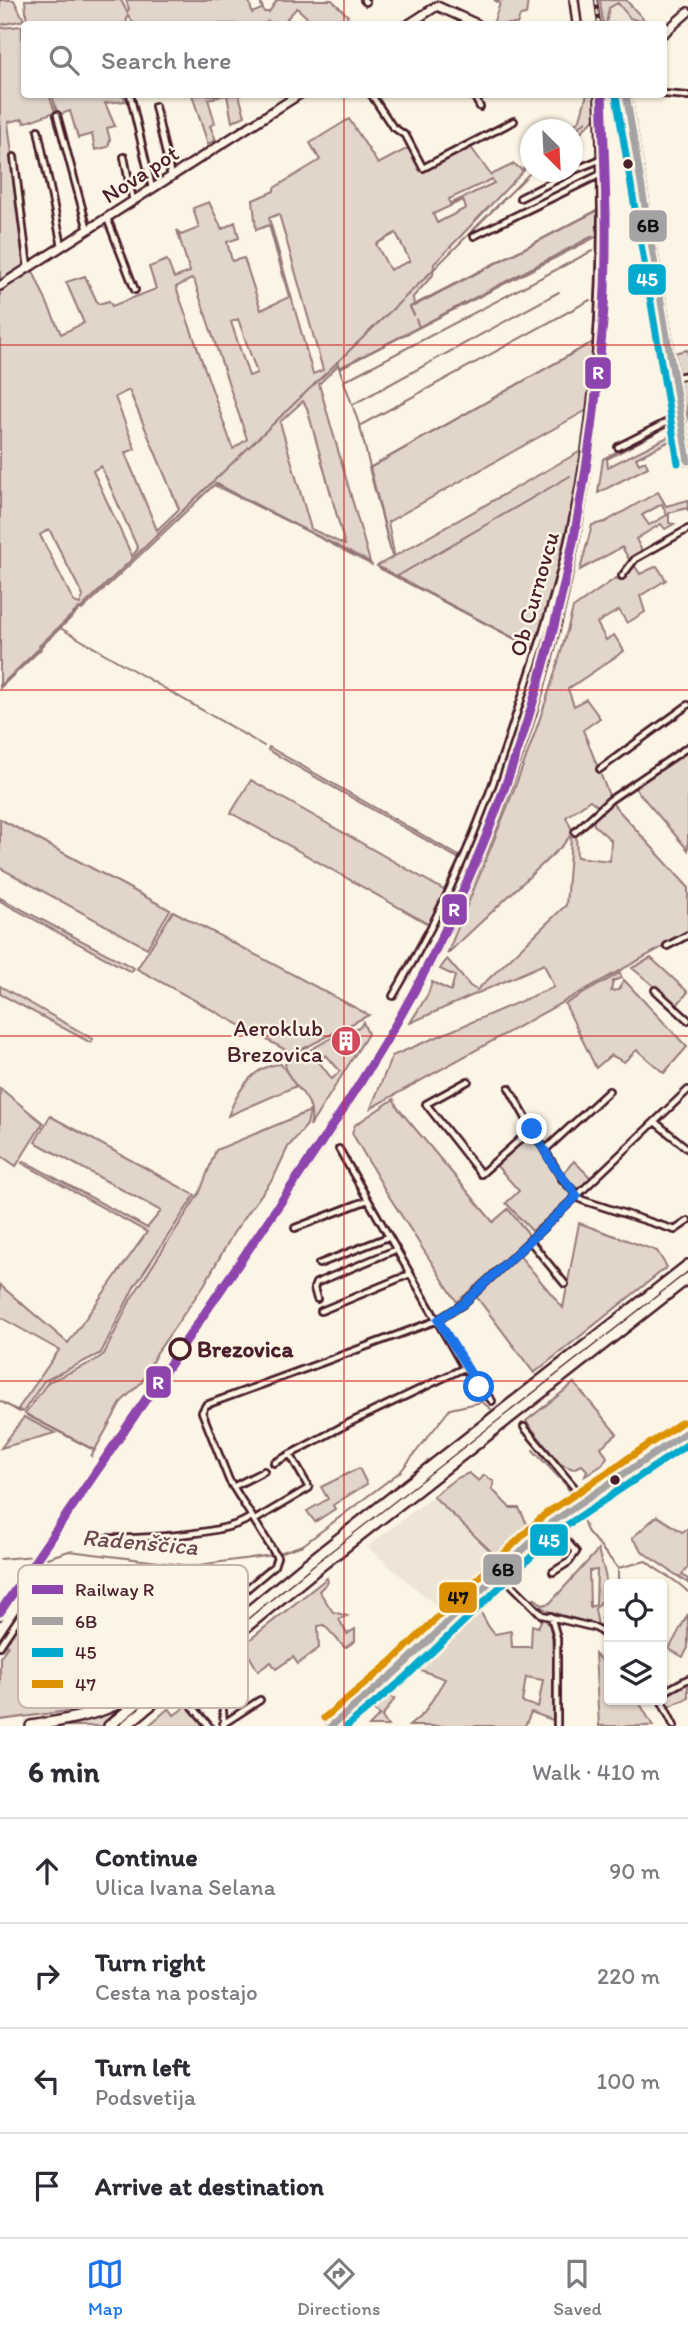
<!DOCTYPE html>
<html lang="en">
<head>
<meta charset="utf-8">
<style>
  :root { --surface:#fff; --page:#f7f7f7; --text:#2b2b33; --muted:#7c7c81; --line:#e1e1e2; --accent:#1a73e8 }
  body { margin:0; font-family:Itim,sans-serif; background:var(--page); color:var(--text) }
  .controls { position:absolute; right:21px; bottom:21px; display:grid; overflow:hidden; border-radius:7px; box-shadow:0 2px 5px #0004 }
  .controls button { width:63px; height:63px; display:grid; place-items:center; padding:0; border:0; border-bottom:2px solid var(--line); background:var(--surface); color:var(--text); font:35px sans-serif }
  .compass { position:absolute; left:520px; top:119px; width:63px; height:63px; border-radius:50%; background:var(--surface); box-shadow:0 2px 5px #0004; rotate:156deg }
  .stop { position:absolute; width:21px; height:21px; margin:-16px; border:5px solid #1a73e8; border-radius:50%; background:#fff }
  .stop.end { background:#1a73e8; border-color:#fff; box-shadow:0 2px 7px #0008 }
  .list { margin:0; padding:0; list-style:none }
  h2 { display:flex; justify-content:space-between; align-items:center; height:91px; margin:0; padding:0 28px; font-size:30px }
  h2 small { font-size:23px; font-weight:400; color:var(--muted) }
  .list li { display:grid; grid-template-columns:46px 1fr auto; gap:21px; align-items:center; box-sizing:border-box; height:105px; padding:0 28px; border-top:2px solid var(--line) }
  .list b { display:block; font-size:26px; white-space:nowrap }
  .list p { margin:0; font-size:23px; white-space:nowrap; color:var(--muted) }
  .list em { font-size:23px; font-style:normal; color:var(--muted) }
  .icon { flex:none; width:38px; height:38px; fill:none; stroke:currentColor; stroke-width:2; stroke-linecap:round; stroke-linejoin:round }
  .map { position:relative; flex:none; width:688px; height:1726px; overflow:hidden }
  .search { position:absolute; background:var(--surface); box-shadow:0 2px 5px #0004; left:21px; right:21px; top:21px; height:77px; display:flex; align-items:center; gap:18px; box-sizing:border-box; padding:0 24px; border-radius:7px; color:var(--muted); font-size:26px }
  .sheet { height:511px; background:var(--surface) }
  nav { display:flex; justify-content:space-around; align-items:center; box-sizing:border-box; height:98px; border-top:2px solid var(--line); background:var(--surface); font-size:19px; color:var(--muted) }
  nav a { display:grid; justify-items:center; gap:4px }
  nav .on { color:var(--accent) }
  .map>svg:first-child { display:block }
  .built { fill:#eee5d7 }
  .green { fill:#e2d5ca; stroke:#967a7a; stroke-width:2; fill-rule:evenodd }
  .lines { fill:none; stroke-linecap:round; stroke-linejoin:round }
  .stream { stroke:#917474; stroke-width:2 }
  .street-casing { stroke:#4a1f2b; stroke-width:10 }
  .secondary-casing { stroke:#4a1f2b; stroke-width:12 }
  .highway-casing { stroke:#4a1f2b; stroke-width:14 }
  .street { stroke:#fcf5e5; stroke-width:4.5 }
  .secondary { stroke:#fcf5e5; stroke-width:7 }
  .highway { stroke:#fcf5e5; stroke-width:9 }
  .rail-casing { stroke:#4a1f2b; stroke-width:4.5 }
  .rail { stroke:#fcf5e5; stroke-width:2; stroke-dasharray:5; stroke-linecap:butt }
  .bus-1-casing { stroke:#fcf5e5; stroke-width:12 }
  .bus-2-casing { stroke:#fcf5e5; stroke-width:12 }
  .bus-3-casing { stroke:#fcf5e5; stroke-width:12 }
  .bus-1 { stroke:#a5a2a3; stroke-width:7 }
  .bus-2 { stroke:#00a9ce; stroke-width:7 }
  .bus-3 { stroke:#dd9206; stroke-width:7 }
  .rail-1-casing { stroke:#fcf5e5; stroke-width:14 }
  .rail-1 { stroke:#8e44ad; stroke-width:9 }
  .route { stroke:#1a73e8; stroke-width:9 }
  .grid { fill:none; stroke:#d62828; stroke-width:2; stroke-opacity:0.55 }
  .bus-dot { fill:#4a1f2b; stroke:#fcf5e5; stroke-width:2.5 }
  .stop-dot { fill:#fcf5e5; stroke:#4a1f2b; stroke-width:3.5 }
  .labels { text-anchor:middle; stroke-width:5; stroke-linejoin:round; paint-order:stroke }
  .street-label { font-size:23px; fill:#4a1f2b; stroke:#fcf5e5 }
  .poi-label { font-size:23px; fill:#4a1f2b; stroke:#fcf5e5; text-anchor:end }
  .stop-label { font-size:23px; font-weight:bold; fill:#4a1f2b; stroke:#fcf5e5; text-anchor:start }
  .water-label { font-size:24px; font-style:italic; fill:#6d4950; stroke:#fcf5e5 }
  .key { fill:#fcf5e5; stroke:#c7b5ad; stroke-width:2 }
  .key-label { font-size:19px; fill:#4a1f2b }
  .line-badge { stroke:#fcf5e5; stroke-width:2.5 }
  .badge-label { font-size:19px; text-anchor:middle; font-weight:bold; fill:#fff }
  .pale-badge-label { font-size:19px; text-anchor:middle; font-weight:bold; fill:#111 }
</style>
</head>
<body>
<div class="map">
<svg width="688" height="1726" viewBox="0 0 688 1726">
  <rect width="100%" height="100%" fill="#fcf5e5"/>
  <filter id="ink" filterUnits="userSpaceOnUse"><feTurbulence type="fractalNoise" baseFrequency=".0143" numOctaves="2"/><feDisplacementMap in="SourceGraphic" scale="14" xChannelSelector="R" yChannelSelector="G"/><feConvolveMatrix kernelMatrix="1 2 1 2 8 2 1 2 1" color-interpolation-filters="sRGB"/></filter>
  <g filter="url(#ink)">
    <path class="built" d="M620,4L630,18L641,24H606L609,8Z
      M433,1496L501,1561L447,1615L367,1547Z
      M138,1562L186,1567L183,1617L208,1620L210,1623L136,1682L124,1678L123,1650L112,1649L116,1606L94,1600L99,1576L136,1580Z"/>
    <path class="green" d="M0,0H14L24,20L0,25Z
      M25,0H121L127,12L129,9L126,0H249L252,13L262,9L260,0L264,12H269L277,0H332L348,16L346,19L351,24H314L297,8L287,18L292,24H272L268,21L264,24H134L128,15L126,24H27Z
      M494,0H528L526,15L520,16L517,24H493L500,3Z
      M600,0H626L648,24L630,18L618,3L609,8L606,24H603Z
      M22,26L24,94L49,95L55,112L24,123L23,119L8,122L25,263L23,267L0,283V28Z
      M587,94L595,95V118L573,140L571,129L580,119Z
      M52,95H124L125,101L105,103L115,126L107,128L110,140L108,147L95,150L92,134L78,138L70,111L58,115Z
      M192,95H226L208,99L215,123L210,126L216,140L208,144Z
      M227,95H239L245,116L232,122Z
      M349,119L378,164L410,147L422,171L470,146L491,175L514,164L522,170L530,164L434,264L433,275L413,297L414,306L598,210V236L340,368L338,365L319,384L370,562L214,485L82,610L79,608L39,646L41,649L0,688V289L32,269L61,334L84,323L66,282L85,276L98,304L109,301L112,306L156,289L149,267L167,260L174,278L190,272L177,230L181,235L199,228L193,208L209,202L222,229L235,222L239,238L227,242L232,261L244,258L261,310L289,297L269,225L256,230L253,200L274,191V188L320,160L310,143ZM492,179L494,183L450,204L449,199ZM463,200L466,208L437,223L433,214ZM279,214L323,370L313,374L269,218ZM396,233L410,261L390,270L376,244ZM191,279L194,280L247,439L233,449L176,287ZM238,319L257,373L249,376L231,322ZM129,390L179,509L157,530L125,453L135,449L115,397ZM303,401L307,408L345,545L311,529L280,422ZM101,466L138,549L132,556L93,471ZM49,529L83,596L80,604L74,602L40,535Z
      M593,342L587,410L388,522L394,554L392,555L369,468Z
      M687,350L688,354L687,425L674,353Z
      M675,420L678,437L636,458L639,464L645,461L648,467L598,493L603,459ZM669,426L672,435L608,467L607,459Z
      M581,451L574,508L537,650L377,566Z
      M658,492L666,506L688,500V511L687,508L669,513V523L674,524L665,529L661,524L636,539L643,553L630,561L622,547L580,570L592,525L605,522ZM662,504L667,515L649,525L642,515Z
      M633,563L640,574L657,566L666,580L640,596L645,612L627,623L619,610L597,623L606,640L614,635L624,651L568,689L574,706L586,699L600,718L583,730L610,798L599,807L590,800L566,817L573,832L562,846L447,954C494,840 543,728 573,608L616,578L620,580Z
      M269,747L464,859L399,983L398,979L428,924L231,813L251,780L444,890L459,859L268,750Z
      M688,750V850L633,786Z
      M611,802L688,887V933L371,1108L392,1056L554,987L544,964L410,1023L428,994L432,982L451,991L455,976L440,969L447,959L470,986L477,990L566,905L571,838L576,834L577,857L610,861L611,840L594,825L593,816Z
      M0,819L170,910L147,948L0,868Z
      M0,898L134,968L131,972L0,901Z
      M173,911L369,1015L293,1054L137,969Z
      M651,958L688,992L677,1005L632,968Z
      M620,973L622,978L613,981L611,991L618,990L624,980L687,1047L664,1073L637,1050L624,1062L611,1055L596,1068L565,1004Z
      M0,986L93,1039L91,1043L0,994Z
      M363,1022L368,1034L310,1126C318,1094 288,1088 285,1064L337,1035L344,1050L354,1045L347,1030L360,1027ZM326,1055L340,1071L332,1079L319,1062Z
      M281,1064L296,1086L228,1116C237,1092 252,1065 281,1064Z
      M0,1088L43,1123L16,1166L0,1155Z
      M394,1099L397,1107L493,1222L508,1209L528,1233V1240L457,1302L385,1190L352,1133L355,1125Z
      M310,1111L307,1125L288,1147L274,1177L234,1232L204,1285L156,1354L142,1382L122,1401L91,1457L94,1450L25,1414L48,1382L93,1362L104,1354L131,1299L200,1192L216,1150Z
      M50,1116L195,1195L134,1287L101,1353L44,1381L23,1412L18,1409L59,1350L0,1317V1285L68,1343L147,1232L22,1163L24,1161L147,1228L161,1211L35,1142Z
      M529,1133H533L572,1197L532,1231L506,1203L519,1191L496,1165Z
      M574,1161L591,1178L576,1191L562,1174Z
      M579,1223L657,1251L667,1267L534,1373L476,1296L519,1255L563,1308Z
      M574,1383L617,1434L601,1447L607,1457L602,1465L585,1476L587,1470L582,1465L573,1469L560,1464L526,1421Z
      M24,1417L55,1433L1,1448Z
      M359,1468L367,1484L333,1505L335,1509L315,1522L307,1511L328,1499L321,1487Z
      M469,1473L479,1481L484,1475L494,1482L492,1489L510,1508H519L528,1526L525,1531L526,1538L501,1561L433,1496L455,1479Z
      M657,1516L682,1532L688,1528V1567L682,1575L688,1579V1583L644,1553L632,1538Z
      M598,1550C605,1575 614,1589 595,1609L598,1626L548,1611L532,1601L534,1598L543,1605L550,1603ZM597,1570L596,1605L590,1607L589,1571Z
      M327,1578L328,1582L319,1591L333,1612L347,1616L339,1619L347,1634L355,1629V1641L345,1648L324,1625L318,1626L319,1648L298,1664L293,1657L276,1669L271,1662L258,1671L243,1645Z
      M49,1588L116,1606L112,1649L123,1650L124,1678L136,1682L68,1711L0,1720V1657L8,1646L5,1644L32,1603ZM50,1664L56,1666L27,1702L23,1698Z
      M474,1604C485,1614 485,1626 495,1634L511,1631L512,1647H531L532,1625L538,1627L543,1617L552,1628L555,1721L531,1712L525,1726H409L424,1713L445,1679L415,1668L416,1662ZM526,1677L543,1680L538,1707L522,1702Z
      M688,1614V1648L683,1657L669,1649Z
      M595,1654L609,1669V1700H638L653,1726H599Z
      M688,1682V1698L668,1707L662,1696Z
      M389,1697L395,1698L382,1717L388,1726H369L380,1715L365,1705H375Z
      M188,1705L207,1726H148L169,1708L174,1715Z
      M120,1707L123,1709L103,1726H62L89,1720Z"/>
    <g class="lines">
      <path class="stream" d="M572,133L586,121
        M414,315L410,307L594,212
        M419,327L593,236
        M337,362L360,427L391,552
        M340,368L419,327L416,319
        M344,381L592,251
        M352,405L559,292
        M359,426L590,300
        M370,468L587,345
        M215,483L372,565
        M379,568L534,649
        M396,577L570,476
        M62,629L264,746
        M0,686L425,278L531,172
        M0,1401L20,1412
        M27,1415L94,1450
        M533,1450L566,1485L576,1503
        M579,1508L587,1531L618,1568L646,1561C659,1573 675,1578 688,1592
        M47,1558L69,1551L191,1566L273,1555L303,1545L401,1471L450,1409L482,1402L491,1409
        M0,1559L35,1556
        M618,1584V1568
        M601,1626L603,1602L609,1593"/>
      <g class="street-casing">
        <path id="street" d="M364,0L366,2
          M130,94L152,188
          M371,94L392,126L406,136L423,168L514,121
          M473,94L480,107
          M664,94L688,96
          M155,106L171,176
          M57,115L88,230
          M38,130L62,246
          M14,157L28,268
          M124,157L133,201
          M572,171L599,160
          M520,198L572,172
          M107,218L135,290
          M474,236L599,175
          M673,378L688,375
          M618,447L679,416
          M622,576L635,559L688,529
          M600,769L688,705
          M575,832L610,800L688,747
          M667,946L688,935
          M655,990L688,1020
          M393,996C449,902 483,819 516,715C536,655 556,595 570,532C601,394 605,236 598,94
          M468,1081L426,1104L481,1174L532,1129L562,1179L582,1200L675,1230L688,1221
          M509,1088L532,1129
          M655,1122L688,1149
          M339,1149L464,1368L492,1401
          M545,1150L609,1091
          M295,1228L368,1200
          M530,1241L565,1284
          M319,1264L388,1237
          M317,1299L314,1288L316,1283L395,1250
          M321,1311L410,1274
          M524,1427L584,1499
          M274,1463L349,1423L464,1368
          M233,1487L264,1471
          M255,1520L309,1488L290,1454
          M551,1523L576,1552L569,1562L553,1572
          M100,1538C131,1539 230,1536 252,1516
          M500,1573L542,1615L596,1628L609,1638
          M551,1616L557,1638V1726
          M0,1646L34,1595L47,1586L152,1611L207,1618L217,1614L274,1566L277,1557L229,1480L202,1412L206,1405L438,1320L463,1304L688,1090
          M221,1686L224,1725
          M662,1693L688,1679
          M661,1700L674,1726
          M193,1707L209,1726
          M223,1724L260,1700"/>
      </g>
      <g class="secondary-casing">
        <path id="secondary" d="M574,0L577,24
          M409,24L437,6L477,24
          M664,33L688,12
          M626,94L688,461
          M0,286L300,94
          M331,1726L398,1670L551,1523L688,1431"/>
      </g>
      <g class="highway-casing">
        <path id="highway" d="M31,1726C75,1719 119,1711 154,1681
          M109,1726L304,1566L688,1265
          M125,1726L318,1568L688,1278"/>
      </g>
      <use href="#street" class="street"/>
      <use href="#secondary" class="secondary"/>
      <use href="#highway" class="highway"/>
      <g class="rail-casing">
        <path id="rail" d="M596,0L599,24
          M0,1619C73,1512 146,1405 220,1298C295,1189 373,1081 434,963C574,688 622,401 606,94"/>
      </g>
      <use href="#rail" class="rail"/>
      <g class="bus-1-casing">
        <path id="bus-1" d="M626,94L688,461
          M331,1726L398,1670L551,1523L688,1431"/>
      </g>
      <g class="bus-2-casing">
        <path id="bus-2" d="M616,96L678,463
          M347,1726L405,1678L558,1531L688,1444"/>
      </g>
      <g class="bus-3-casing">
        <path id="bus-3" d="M324,1718L391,1662L544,1515L682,1422"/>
      </g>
      <use href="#bus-1" class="bus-1"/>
      <use href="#bus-2" class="bus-2"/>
      <use href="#bus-3" class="bus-3"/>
      <g class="rail-1-casing">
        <path id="rail-1" d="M0,1612C86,1487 172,1362 257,1237C318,1147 382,1057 431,959C531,759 586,544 603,322C609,246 605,170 602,94"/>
      </g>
      <use href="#rail-1" class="rail-1"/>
    </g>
  </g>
  <g class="lines" filter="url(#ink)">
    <path class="route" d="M479,1387L438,1320L463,1304L577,1196L553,1165L532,1129"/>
  </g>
  <path class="grid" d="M344,0V24M344,94V1726M0,345H688M0,690H688M0,1036H688M0,1381H688"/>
  <defs>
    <g id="building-disc" transform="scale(1.575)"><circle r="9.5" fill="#d1495b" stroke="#fcf5e5"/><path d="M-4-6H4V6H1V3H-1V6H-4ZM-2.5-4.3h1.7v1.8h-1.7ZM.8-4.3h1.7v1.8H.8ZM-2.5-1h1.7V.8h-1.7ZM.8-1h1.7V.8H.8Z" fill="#fff"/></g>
  </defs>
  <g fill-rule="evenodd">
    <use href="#building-disc" x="346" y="1041"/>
  </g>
  <g class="bus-dot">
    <circle cx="628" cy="164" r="6"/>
    <circle cx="615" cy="1480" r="6"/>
  </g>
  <circle class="stop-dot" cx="180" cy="1349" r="10"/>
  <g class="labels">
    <g class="street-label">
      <text transform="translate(140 174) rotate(-33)" y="8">Nova pot</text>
      <text transform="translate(534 594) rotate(-74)" y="8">Ob Curnovcu</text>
    </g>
    <g class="poi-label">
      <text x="323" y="1036">Aeroklub<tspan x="323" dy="26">Brezovica</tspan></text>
    </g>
    <g class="stop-label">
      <text x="197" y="1357">Brezovica</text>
    </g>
    <g class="water-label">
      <text transform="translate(140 1542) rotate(5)" y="8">Radenščica</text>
    </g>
  </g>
  <rect x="18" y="1565" width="230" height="143" rx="10" class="key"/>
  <rect x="32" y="1585" width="31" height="9" fill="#8e44ad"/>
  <rect x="32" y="1617" width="31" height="8" fill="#a5a2a3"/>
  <rect x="32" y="1648" width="31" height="9" fill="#00a9ce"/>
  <rect x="32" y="1680" width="31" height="8" fill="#dd9206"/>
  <g class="key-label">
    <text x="75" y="1596">Railway R</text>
    <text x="75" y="1628">6B</text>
    <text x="75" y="1659">45</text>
    <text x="75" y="1691">47</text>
  </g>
  <g class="line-badge">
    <rect x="628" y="209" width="40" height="34" rx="7" fill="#a5a2a3"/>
    <rect x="627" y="263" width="40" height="33" rx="7" fill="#00a9ce"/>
    <rect x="584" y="356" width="28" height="34" rx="7" fill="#8e44ad"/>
    <rect x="441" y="893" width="27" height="33" rx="7" fill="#8e44ad"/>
    <rect x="145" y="1365" width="27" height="34" rx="7" fill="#8e44ad"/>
    <rect x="529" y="1523" width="40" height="34" rx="7" fill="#00a9ce"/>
    <rect x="482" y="1553" width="41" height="33" rx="7" fill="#a5a2a3"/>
    <rect x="438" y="1581" width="40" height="33" rx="7" fill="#dd9206"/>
  </g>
  <g class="badge-label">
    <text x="647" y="286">45</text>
    <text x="598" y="379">R</text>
    <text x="454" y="916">R</text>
    <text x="158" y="1389">R</text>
    <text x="549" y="1547">45</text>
  </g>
  <g class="pale-badge-label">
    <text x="648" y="232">6B</text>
    <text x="503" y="1576">6B</text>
    <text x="458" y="1604">47</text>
  </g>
</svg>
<div class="controls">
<button><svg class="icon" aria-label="locate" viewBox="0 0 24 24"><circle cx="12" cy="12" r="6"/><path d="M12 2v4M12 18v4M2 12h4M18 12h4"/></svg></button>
<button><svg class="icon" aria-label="layers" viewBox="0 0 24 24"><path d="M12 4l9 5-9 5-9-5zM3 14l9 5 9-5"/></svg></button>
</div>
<svg class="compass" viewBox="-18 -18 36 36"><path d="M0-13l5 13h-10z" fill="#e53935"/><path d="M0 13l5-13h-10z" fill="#7c7c81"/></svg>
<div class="stop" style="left:479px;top:1387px"></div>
<div class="stop end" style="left:532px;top:1129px"></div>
<div class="search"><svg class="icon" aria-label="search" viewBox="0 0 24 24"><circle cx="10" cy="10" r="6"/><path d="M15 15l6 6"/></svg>Search here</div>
</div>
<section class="sheet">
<h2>6 min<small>Walk · 410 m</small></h2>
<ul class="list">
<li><svg class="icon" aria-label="ahead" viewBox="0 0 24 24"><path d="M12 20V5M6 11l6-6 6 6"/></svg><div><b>Continue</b><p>Ulica Ivana Selana</p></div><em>90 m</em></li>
<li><svg class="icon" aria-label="right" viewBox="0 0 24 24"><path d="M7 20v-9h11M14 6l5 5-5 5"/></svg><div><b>Turn right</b><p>Cesta na postajo</p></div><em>220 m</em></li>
<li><svg class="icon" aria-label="left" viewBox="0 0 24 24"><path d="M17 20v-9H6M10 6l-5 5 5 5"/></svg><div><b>Turn left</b><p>Podsvetija</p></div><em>100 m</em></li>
<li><svg class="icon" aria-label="arrive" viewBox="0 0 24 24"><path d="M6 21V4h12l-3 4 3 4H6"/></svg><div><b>Arrive at destination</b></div></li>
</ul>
</section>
<nav>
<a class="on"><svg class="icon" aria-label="map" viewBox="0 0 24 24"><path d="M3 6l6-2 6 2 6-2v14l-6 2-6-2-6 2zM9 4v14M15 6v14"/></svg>Map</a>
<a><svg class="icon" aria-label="directions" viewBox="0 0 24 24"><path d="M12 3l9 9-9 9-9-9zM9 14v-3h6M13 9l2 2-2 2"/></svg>Directions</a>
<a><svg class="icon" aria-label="saved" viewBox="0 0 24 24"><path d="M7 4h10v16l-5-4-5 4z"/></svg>Saved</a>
</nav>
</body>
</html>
